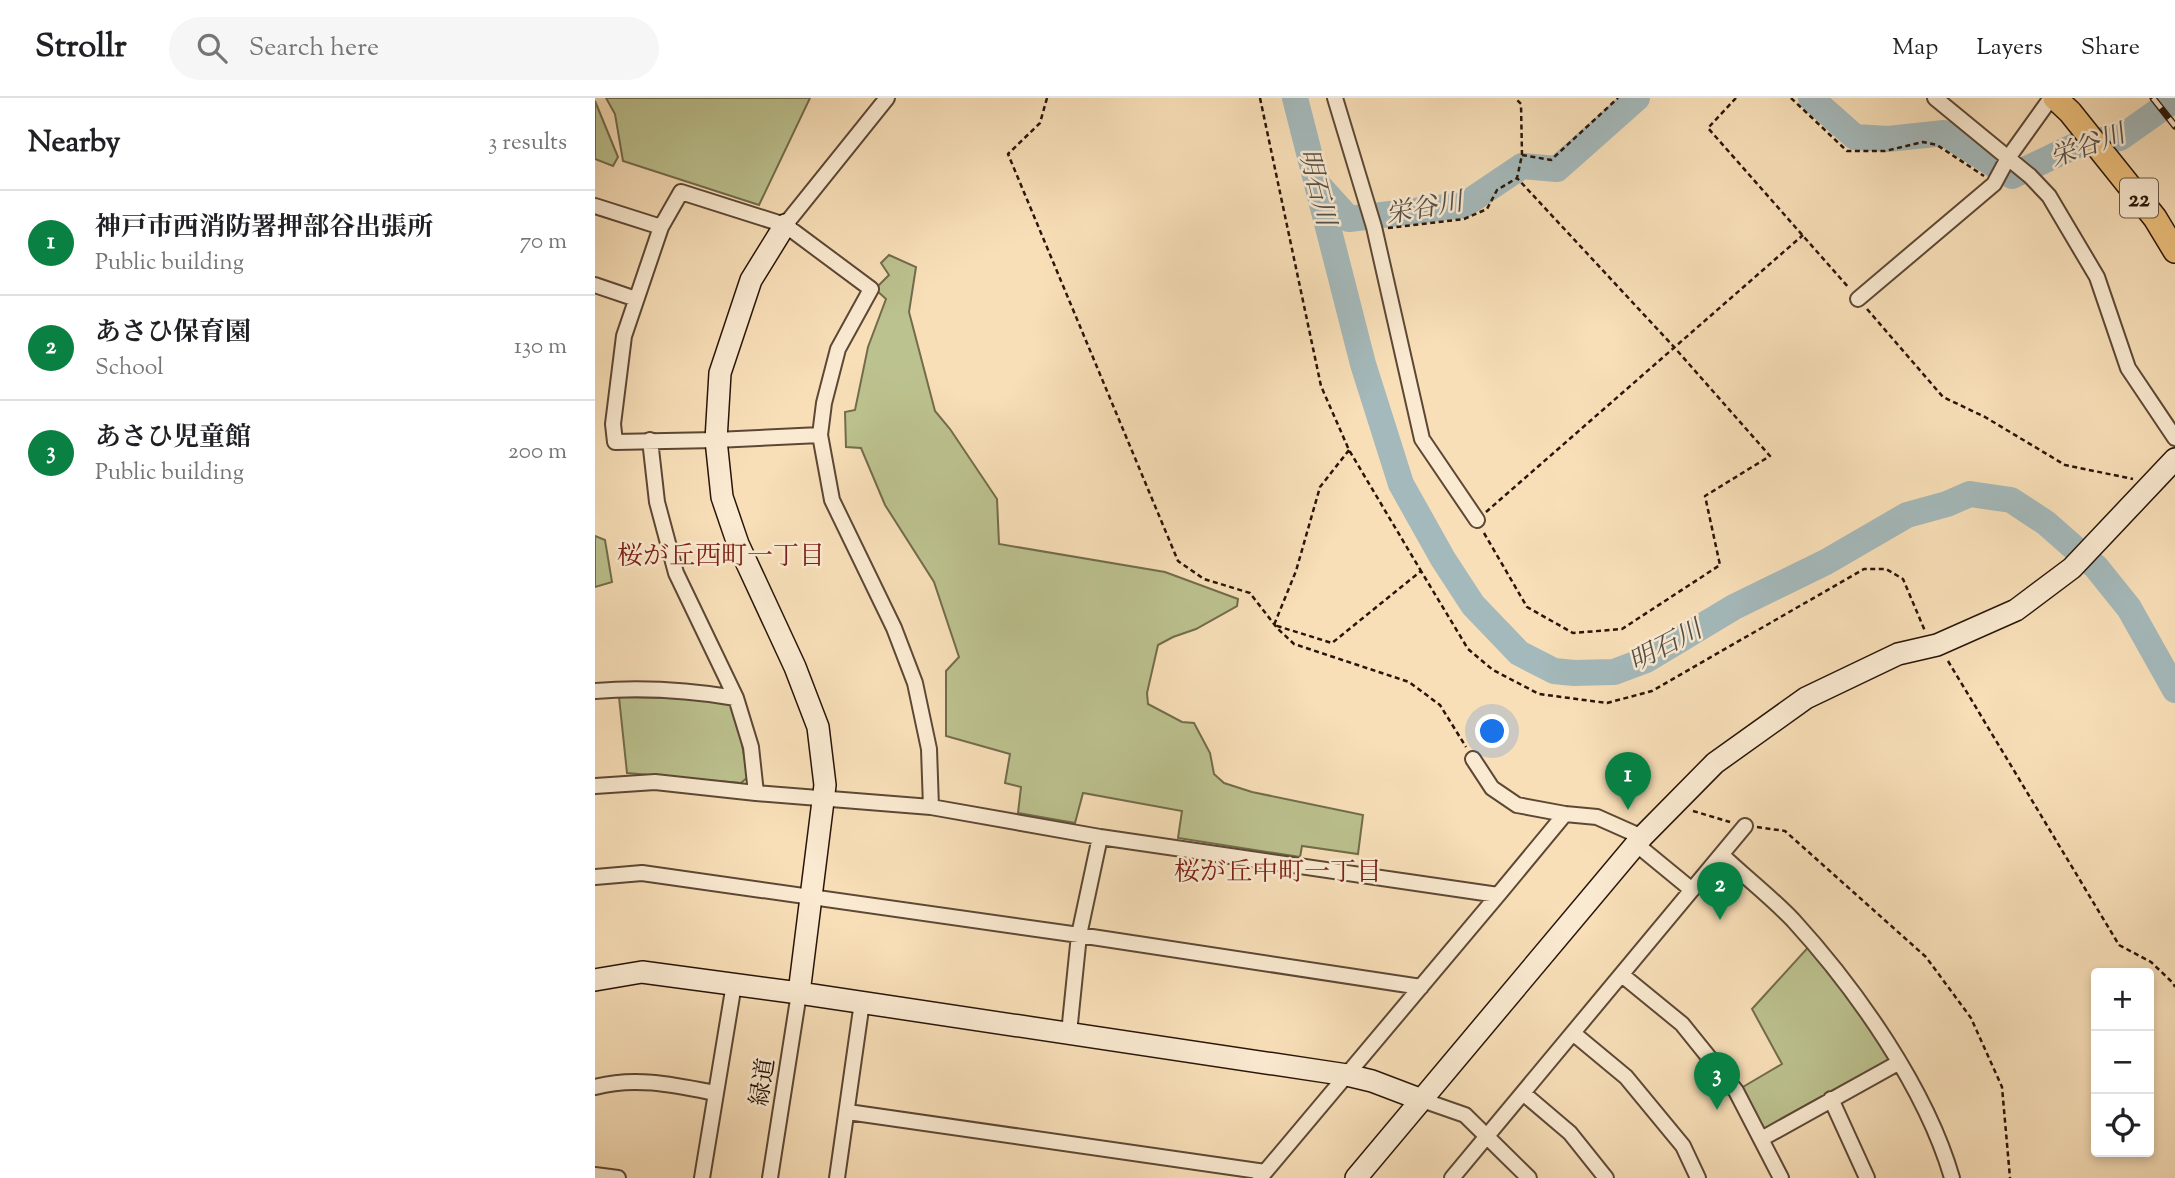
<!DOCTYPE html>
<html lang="en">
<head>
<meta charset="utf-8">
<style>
  :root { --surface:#fff; --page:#f6f6f6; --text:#202124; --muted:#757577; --line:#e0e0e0; --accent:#0b8043 }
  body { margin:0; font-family:"Sorts Mill Goudy","Noto Serif JP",serif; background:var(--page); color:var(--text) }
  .controls { position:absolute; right:21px; bottom:21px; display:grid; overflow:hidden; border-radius:7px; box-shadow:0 4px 10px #0003 }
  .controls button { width:63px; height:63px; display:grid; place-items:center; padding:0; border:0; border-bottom:2px solid var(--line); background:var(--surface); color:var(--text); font:35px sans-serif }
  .you { position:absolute; left:898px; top:634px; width:24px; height:24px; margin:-18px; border:5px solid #fff; border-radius:50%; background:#1a73e8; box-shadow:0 0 0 10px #1a73e833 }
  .badge { display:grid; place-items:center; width:46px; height:46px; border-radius:50%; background:var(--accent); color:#fff; font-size:23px; font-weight:700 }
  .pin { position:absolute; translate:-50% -58px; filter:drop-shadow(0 2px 4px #0008) }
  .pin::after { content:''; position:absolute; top:37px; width:24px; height:21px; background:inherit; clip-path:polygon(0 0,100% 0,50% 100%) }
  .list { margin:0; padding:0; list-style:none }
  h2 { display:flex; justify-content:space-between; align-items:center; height:91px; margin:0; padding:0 28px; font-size:30px }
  h2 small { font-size:23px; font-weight:400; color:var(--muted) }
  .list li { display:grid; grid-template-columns:46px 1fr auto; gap:21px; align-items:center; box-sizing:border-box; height:105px; padding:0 28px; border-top:2px solid var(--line) }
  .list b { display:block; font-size:26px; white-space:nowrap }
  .list p { margin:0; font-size:23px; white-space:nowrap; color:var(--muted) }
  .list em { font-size:23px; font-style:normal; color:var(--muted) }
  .icon { flex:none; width:38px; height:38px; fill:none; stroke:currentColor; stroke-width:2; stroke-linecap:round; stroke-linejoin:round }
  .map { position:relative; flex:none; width:1580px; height:1080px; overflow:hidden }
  header { display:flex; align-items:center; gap:42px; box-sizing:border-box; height:98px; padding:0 35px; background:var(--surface); border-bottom:2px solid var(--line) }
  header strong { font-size:33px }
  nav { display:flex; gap:38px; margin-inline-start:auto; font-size:24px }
  .search { width:490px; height:63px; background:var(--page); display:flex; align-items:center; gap:18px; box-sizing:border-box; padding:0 24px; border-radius:38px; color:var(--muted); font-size:26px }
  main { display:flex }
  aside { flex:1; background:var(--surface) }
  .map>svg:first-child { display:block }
  .green { fill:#bcc28f; stroke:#726c4c; stroke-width:2 }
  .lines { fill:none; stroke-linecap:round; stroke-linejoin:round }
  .river { stroke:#a4b9bb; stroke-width:26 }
  .street-casing { stroke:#5d4835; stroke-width:18 }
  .secondary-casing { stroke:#291509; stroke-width:24 }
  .primary-casing { stroke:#291509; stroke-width:26 }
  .path { stroke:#291509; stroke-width:2.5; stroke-dasharray:5 3.5; stroke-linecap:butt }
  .street { stroke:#faead1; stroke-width:14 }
  .secondary { stroke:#faead1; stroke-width:21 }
  .primary { stroke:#ecc07c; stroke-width:23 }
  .rail-casing { stroke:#291509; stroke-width:7 }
  .rail { stroke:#faead1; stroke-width:4.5; stroke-dasharray:13; stroke-linecap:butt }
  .labels { text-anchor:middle; stroke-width:5; stroke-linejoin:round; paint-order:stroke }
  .shield { fill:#faead1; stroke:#685545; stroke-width:2 }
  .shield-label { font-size:23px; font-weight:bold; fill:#291509 }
  .street-label { font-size:24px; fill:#291509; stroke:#faead1 }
  .water-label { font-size:26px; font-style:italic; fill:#544e47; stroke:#faead1 }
  .neighbourhood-label { font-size:26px; fill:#7a1f14; stroke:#faead1 }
</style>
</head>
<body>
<header>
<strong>Strollr</strong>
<div class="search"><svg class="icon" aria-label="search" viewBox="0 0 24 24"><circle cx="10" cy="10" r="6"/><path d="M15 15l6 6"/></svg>Search here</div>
<nav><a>Map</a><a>Layers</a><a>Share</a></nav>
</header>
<main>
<aside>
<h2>Nearby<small>3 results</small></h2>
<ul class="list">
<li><span class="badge">1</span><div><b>神戸市西消防署押部谷出張所</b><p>Public building</p></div><em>70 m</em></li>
<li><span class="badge">2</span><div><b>あさひ保育園</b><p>School</p></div><em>130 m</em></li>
<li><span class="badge">3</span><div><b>あさひ児童館</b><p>Public building</p></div><em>200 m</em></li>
</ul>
</aside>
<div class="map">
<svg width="1580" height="1080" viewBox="0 0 1580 1080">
  <rect width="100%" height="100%" fill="#f8dfb8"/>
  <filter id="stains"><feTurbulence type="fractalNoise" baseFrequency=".00286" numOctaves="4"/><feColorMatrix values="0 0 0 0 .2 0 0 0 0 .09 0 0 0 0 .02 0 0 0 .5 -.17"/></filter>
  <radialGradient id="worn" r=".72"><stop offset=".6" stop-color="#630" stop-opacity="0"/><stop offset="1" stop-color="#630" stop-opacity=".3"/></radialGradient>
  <path class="green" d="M11,0H215L164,107L28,63L20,16Z
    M0,3L23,59L18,68L0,61Z
    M294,157L321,169L314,214L340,313L355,331L402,401L404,446L570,474L643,501L642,508L601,531L578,539L563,547L552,595L553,606L587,624L599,625L615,655L619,676L629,685L657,694L768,717L763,756L707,748L705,759L583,740L587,713L488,695L480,725L423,715L426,689L410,685L415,656L351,638V573L364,559L339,484L290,407L266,350L251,349L250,314L260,312L273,249L291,201L280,191L294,177L286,165Z
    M0,438L10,442L17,484L0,489Z
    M24,599L120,601L140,608L153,679L146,685L32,675Z
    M1217,845L1303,965L1168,1040L1141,993L1187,966L1157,911Z"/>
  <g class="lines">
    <path class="river" d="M700,0L768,266L806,386L848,461L878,507L924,555L959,573L979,575L1019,574L1051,562L1139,509L1231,464L1312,417L1352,406L1375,396L1416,402L1451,425L1501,469L1534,510L1580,592
      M1216,0L1260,39L1293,41L1349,35L1417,78L1486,45L1525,40L1580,1
      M725,89L754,121L869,107L927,68L962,71L1042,0"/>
    <g class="street-casing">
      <path id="street" d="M740,0L779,129L827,341L882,422
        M1340,0L1435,78L1454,98L1502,179L1533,270L1580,340
        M0,108L66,129
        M190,127L292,0
        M0,187L41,201
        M1263,201L1399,86L1413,60L1456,0
        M225,337L121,342L20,344L18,326L29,238L66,129L86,94L190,127L276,191L243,251L229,305L225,337L237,402L299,530L320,585L334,651L336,709
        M55,342L62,404L81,475L141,600L156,649L161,695L336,709L505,739L903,797L970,716
        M0,593C48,589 93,592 141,600
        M878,661L897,690L922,707L970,716L1002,719L1047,739
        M0,688L60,684L161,695
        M1041,746L1097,792
        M1127,757C1150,779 1176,799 1198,822C1261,891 1331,990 1357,1080
        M0,779L47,775L484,837L826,889
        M1027,877L1087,926L1141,993L1186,1080
        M474,935L484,837L505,739
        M978,935L1031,979L1088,1048L1103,1080
        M0,989C40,978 80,987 120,995
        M928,995L975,1035L1011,1080
        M1236,1001L1272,1080
        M827,1002L870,1017L934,1080
        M253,1014L670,1074
        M1168,1040L1303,965
        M0,1077L23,1080
        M107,1080L139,886
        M175,1080L204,895
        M242,1080L267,904
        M665,1080L903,797
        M857,1080L1150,728"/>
    </g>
    <g class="secondary-casing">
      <path id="secondary" d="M190,127L156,182L125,275L121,342L127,399L143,446L200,569L223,629L230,687L204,895
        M0,882L47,874L204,895L752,977L777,983L827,1002
        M761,1080L1047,739L1120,665L1211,600L1303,556L1342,547L1421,512L1477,470L1580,361"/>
    </g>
    <g class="primary-casing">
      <path id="primary" d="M1460,0L1475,14L1560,120L1580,153"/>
    </g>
    <path class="path" d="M452,0L445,25L413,56L583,463L609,481L655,495L682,530L699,546L814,584L845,607L871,649
      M665,0L726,288L754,352L826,473
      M1141,0L1113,30L1254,190
      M1196,0L1252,53H1290L1328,44L1342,47L1389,78
      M927,57L956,62L1023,0
      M793,130L869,121L892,111L902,92L922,80L927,57L926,6L920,0
      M1272,211L1348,299L1390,319L1470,367L1538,381
      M754,352L725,389L701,473L679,527L737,545L826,473L873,551L898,572L944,596L1012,605L1057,593L1269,471H1291L1308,481L1330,533
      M891,414L1208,137
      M889,435L932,509L978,535L1027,531L1125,467L1110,398L1175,358L1079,249L922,80
      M1353,563L1524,847L1556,864L1578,885L1580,889
      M1098,713L1135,724
      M1162,729L1190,733L1331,859L1376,920L1407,989L1415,1080"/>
    <use href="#street" class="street"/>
    <use href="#secondary" class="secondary"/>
    <use href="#primary" class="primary"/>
    <g class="rail-casing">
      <path id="rail" d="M1558,0L1580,28"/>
    </g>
    <use href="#rail" class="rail"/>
  </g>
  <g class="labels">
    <rect class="shield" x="1525" y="80.5" width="38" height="39" rx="5"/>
    <g class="shield-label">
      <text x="1544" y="108">22</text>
    </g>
    <g class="street-label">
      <text transform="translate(167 984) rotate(-81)" y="8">緑道</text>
    </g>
    <g class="water-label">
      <text transform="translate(1492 47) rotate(-20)" y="9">栄谷川</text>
      <text transform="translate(723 89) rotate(76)" y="9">明石川</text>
      <text transform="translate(829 109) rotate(-10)" y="9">栄谷川</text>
      <text transform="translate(1070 547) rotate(-28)" y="9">明石川</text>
    </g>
    <g class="neighbourhood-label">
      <text x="126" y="466">桜が丘西町一丁目</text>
      <text x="683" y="782">桜が丘中町一丁目</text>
    </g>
  </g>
  <rect width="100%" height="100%" filter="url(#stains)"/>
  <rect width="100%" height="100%" fill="url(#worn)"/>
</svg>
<div class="controls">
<button>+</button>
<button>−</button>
<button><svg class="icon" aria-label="locate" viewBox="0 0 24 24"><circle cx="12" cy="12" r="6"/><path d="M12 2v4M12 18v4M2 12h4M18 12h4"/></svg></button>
</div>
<div class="you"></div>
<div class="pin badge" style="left:1033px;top:712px">1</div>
<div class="pin badge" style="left:1125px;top:822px">2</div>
<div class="pin badge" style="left:1122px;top:1012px">3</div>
</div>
</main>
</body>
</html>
